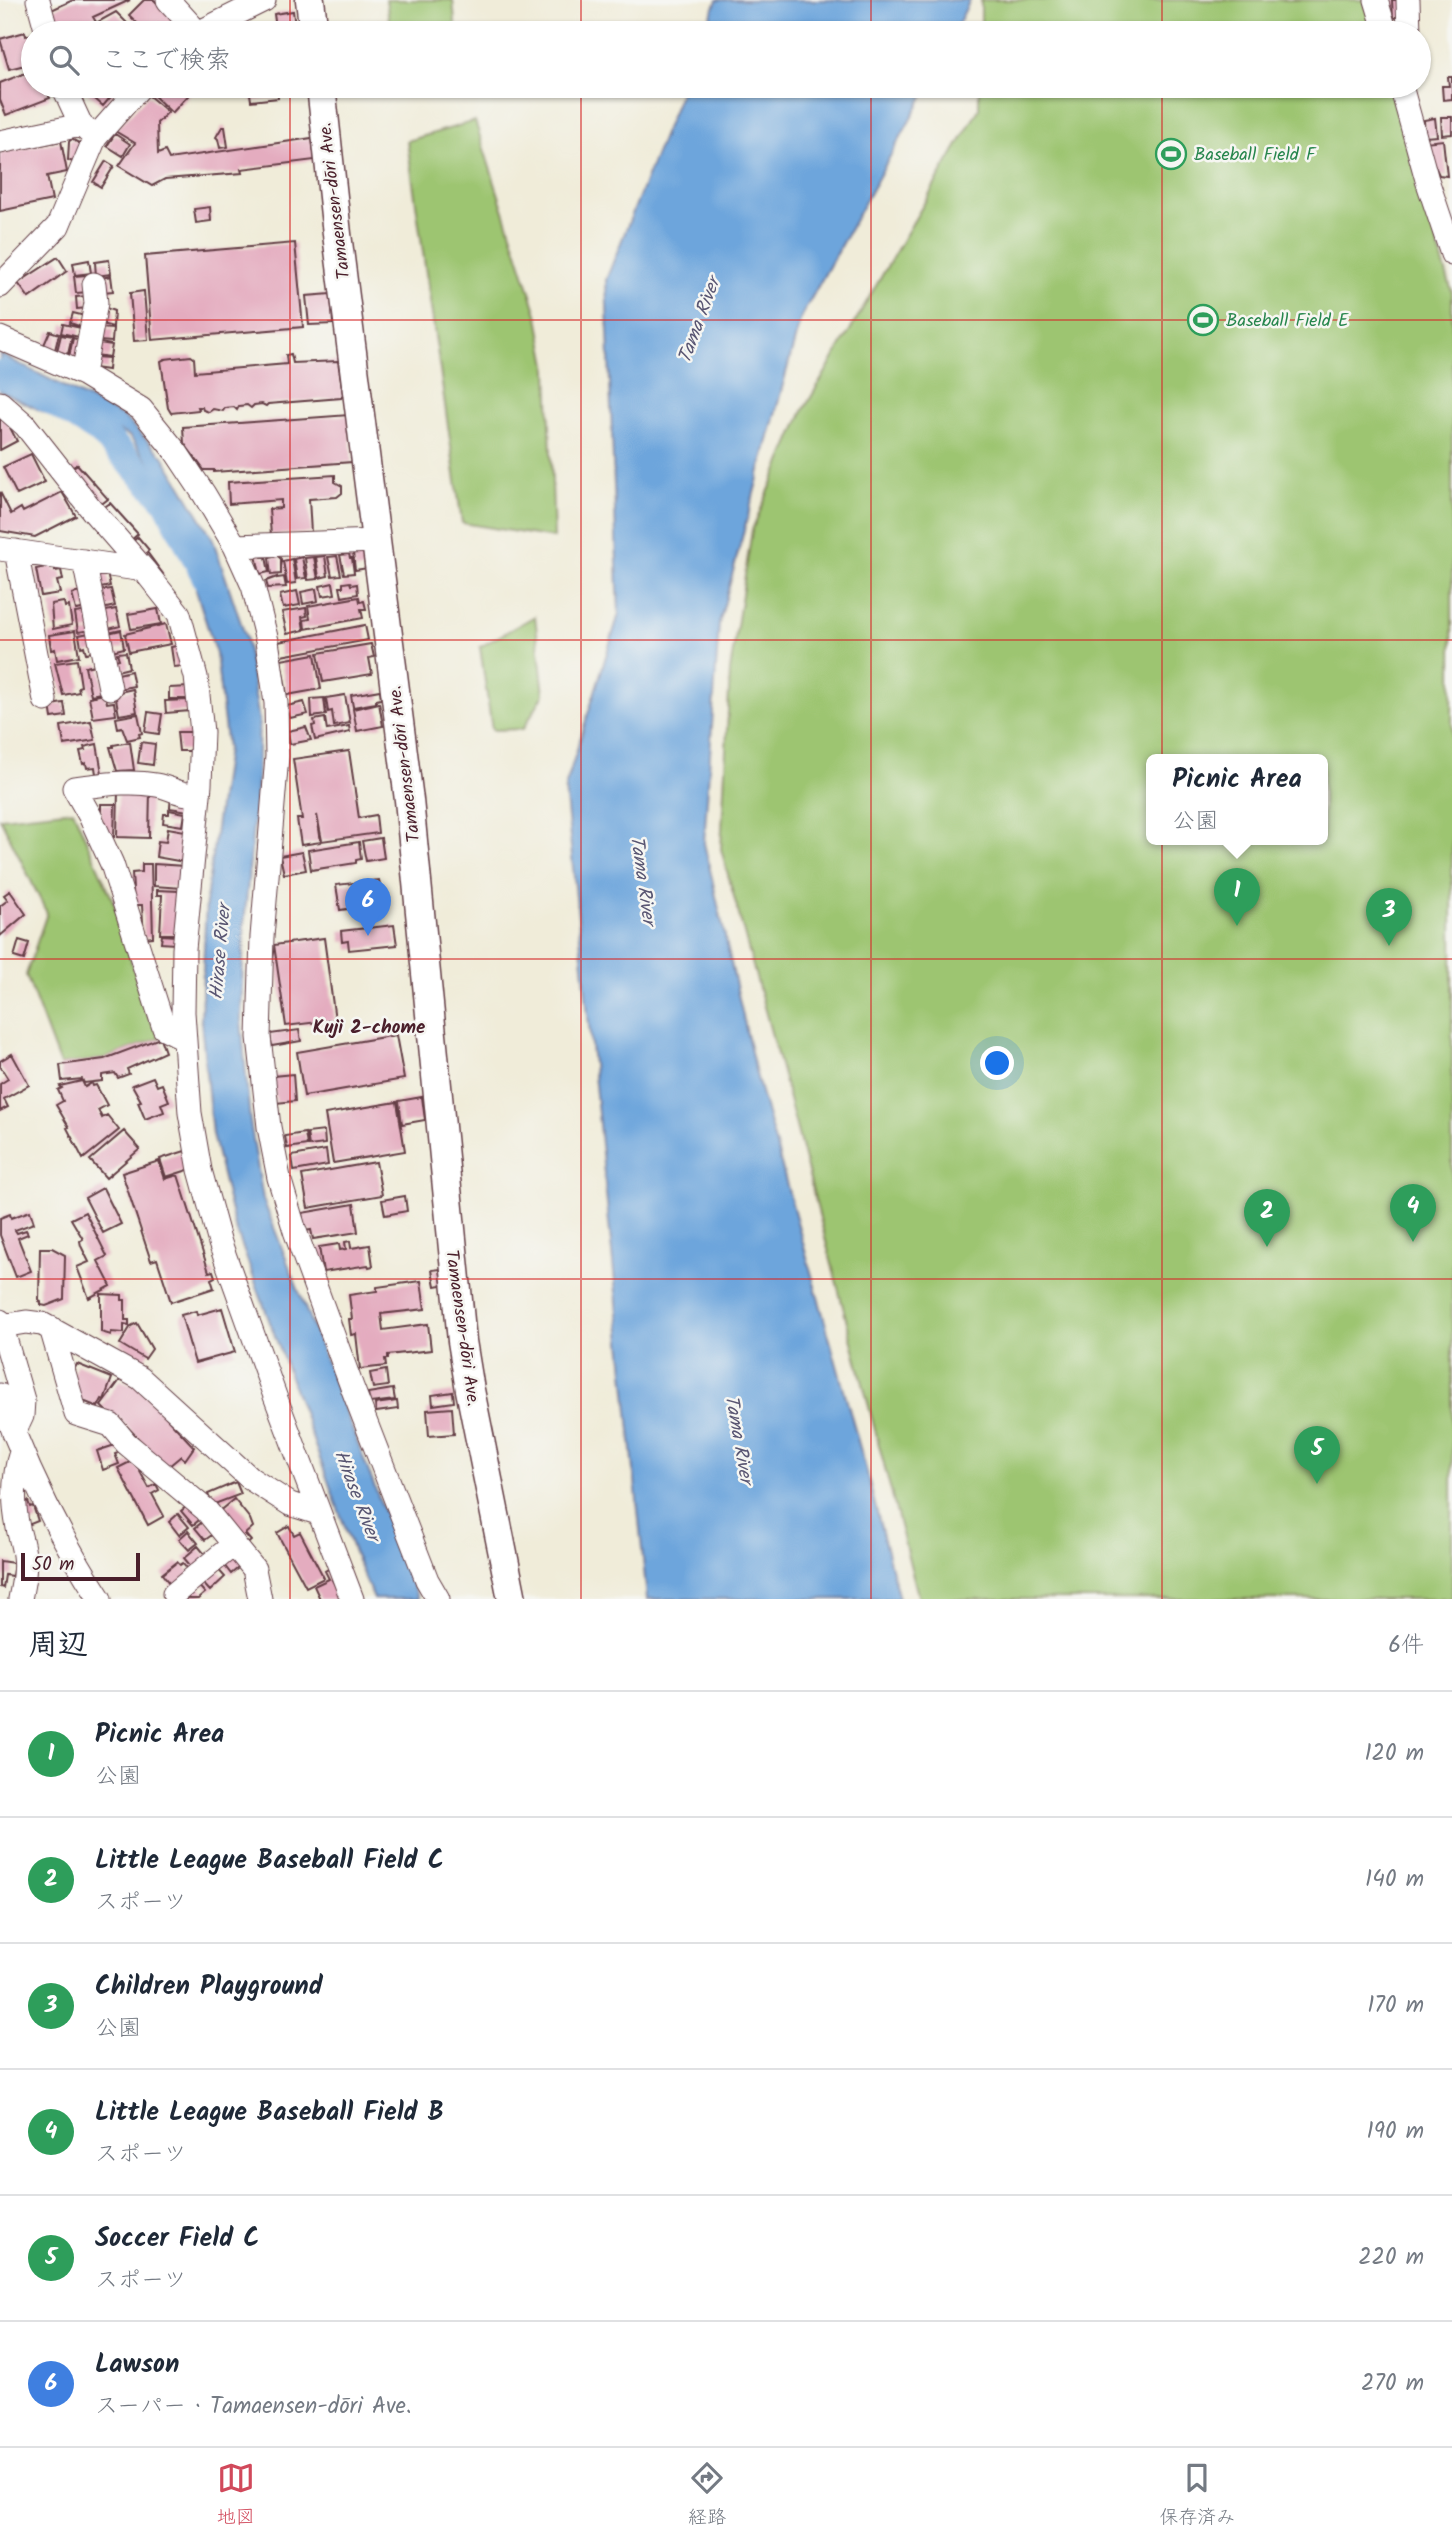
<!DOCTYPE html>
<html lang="ja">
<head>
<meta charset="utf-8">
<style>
  :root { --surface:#fff; --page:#f2f2f3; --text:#1f2937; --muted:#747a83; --line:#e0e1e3; --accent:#d1495b }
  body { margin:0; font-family:Kalam,"Klee One",sans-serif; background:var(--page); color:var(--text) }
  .scale { position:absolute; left:21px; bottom:18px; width:119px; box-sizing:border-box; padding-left:7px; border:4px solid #4a1f2b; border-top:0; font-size:19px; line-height:24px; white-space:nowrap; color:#4a1f2b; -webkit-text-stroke:5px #f6f6f2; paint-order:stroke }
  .you { position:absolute; left:998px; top:1064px; width:24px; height:24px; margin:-18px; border:5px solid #fff; border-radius:50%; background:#1a73e8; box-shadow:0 0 0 10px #1a73e833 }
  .badge { display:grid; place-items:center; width:46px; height:46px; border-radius:50%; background:var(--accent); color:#fff; font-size:23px; font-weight:700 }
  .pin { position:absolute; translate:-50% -58px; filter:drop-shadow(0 2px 4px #0008) }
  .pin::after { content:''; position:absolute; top:37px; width:24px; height:21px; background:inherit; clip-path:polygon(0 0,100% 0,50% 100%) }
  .popup { position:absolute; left:1146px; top:754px; width:182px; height:91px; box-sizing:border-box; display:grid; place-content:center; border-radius:10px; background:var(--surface); filter:drop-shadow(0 2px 5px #0005); font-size:23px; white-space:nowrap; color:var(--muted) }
  .popup b { font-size:26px; color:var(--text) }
  .popup::after { content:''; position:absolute; left:50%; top:100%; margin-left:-14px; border:14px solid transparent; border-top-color:var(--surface) }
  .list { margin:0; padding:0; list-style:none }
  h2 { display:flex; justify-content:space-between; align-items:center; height:91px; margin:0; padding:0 28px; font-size:30px }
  h2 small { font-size:23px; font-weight:400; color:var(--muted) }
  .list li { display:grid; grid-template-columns:46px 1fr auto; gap:21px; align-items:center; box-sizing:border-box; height:126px; padding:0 28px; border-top:2px solid var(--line) }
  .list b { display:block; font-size:26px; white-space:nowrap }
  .list p { margin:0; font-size:23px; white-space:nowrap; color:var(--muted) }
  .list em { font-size:23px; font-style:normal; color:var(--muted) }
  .icon { flex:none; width:38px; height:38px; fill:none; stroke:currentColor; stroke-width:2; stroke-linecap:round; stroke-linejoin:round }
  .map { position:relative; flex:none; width:1452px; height:1599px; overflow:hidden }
  .search { position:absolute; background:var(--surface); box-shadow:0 2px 5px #0004; left:21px; right:21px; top:21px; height:77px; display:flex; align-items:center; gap:18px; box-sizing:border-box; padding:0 24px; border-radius:38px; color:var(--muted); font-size:26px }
  .sheet { height:847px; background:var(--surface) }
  nav { display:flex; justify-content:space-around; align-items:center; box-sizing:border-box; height:98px; border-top:2px solid var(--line); background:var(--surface); font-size:19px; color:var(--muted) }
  nav a { display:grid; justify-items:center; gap:4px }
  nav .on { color:var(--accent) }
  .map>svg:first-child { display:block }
  .green { fill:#9dc571; stroke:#74724e; stroke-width:2; fill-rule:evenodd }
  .water { fill:#6da5dc; stroke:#5c6284; stroke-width:2 }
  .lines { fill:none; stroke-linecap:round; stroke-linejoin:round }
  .river { stroke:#6da5dc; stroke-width:28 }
  .building { fill:#e4acbf }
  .minor-casing { stroke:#633e45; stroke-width:25 }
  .major-casing { stroke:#633e45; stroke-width:31 }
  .minor { stroke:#fff; stroke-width:23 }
  .major { stroke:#fff; stroke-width:28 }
  .grid { fill:none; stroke:#d62828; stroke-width:2; stroke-opacity:0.55 }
  .labels { text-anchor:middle; stroke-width:5; stroke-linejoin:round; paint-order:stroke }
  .leisure-label { font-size:18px; fill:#27864d; stroke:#f6f6f2; text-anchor:start }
  .street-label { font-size:18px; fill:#4a1f2b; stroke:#f6f6f2 }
  .water-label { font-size:19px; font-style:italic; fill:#585572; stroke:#f6f6f2 }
  .neighbourhood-label { font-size:19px; font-weight:bold; fill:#4a1f2b; stroke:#f6f6f2 }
</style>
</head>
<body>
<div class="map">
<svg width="1452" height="1599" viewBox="0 0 1452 1599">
  <rect width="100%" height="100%" fill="#f6f6f2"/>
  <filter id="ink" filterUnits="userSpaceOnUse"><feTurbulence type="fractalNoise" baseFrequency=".0143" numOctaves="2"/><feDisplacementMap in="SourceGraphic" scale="14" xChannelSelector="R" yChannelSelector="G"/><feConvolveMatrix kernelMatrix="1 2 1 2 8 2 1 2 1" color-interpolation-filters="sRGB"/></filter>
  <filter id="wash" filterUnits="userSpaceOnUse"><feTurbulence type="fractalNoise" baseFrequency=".00686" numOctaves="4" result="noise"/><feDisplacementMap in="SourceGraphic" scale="28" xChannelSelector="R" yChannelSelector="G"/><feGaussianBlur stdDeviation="1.57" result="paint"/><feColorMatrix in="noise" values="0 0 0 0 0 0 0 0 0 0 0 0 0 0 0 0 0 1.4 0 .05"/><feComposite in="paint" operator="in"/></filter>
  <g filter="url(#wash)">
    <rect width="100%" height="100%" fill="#f0ecd9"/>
    <path class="green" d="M386,0H453L456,33H391Z
      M981,0H1365L1375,33H981Z
      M979,86H1390L1452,292V1599H919L784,1080L721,849L730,671L752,530L803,411L979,109ZM1151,760H1323V840H1151Z
      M475,121L538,317L548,370L554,538L462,523L407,141Z
      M535,616L544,694L523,729L492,730L480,647Z
      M73,810L117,910L144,1007L160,1038L104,1059L60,1065L26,975L47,913L0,818Z"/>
    <path class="water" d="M717,0H970L954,33H704Z
      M683,86H929L801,317L719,624L704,843L756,1074L867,1473L899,1599H647L565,788L619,614L606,280Z
      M0,354L124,417L163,456L212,537L246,638L259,721L257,783L244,926L241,1019L250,1121L263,1199L418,1599H374L358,1563L234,1224L212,1134L201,1020L206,900L227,749L216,654L196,590L195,540L158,475L129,436L106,425H71L0,391Z"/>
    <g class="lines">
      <path class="river" d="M0,374L35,391L102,433L166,500L211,587"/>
    </g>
    <g id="blocks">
      <path class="building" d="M73,0H130L93,17L96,22L71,33H56L47,12Z
        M144,0H154L179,25L170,33H135L141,27L129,15Z
        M1392,0H1405L1409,17L1393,18Z
        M293,11L296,33H283V30L288,26L276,28L274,14Z
        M116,12L128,24L121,33H78Z
        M25,32L26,36L32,34L33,40V63L9,69L0,39Z
        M33,70V86H45L50,98L6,115L0,100V83Z
        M1448,77H1452V99L1443,100L1442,86H1449Z
        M91,86H120L103,106L86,91Z
        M154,86H197L172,113L149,91Z
        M249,86H277L278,98L251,101Z
        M148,95L168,112L157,123L158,154L165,151L169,159L312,138L315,160L241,169L242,173L165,179L152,186L119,166L135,143L115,131Z
        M1441,117H1452V134L1442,135Z
        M1435,118L1437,136L1425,137L1424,120Z
        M222,127H225L228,147L220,148L218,139L216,137Z
        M115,134L130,144L123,156L107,146Z
        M71,139L83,145L73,162L68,160L69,142Z
        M1443,140L1447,176L1439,175L1424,142Z
        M61,141L67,172L47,176L52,200L0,211V153Z
        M106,161L114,166L101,187L93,182Z
        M210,207L211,221L196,223L194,209Z
        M295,243L303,327L152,340L145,256Z
        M58,257L67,271L29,298L18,283Z
        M89,260L91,273L75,275L73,263Z
        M109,260L111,274L96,276L95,262Z
        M87,275L89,292L76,293L74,276Z
        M111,276L113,291L103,292L101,278Z
        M144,291L148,340L134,341L130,293Z
        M331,294L333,324L309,325L306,296Z
        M87,296L88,308L77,309L76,297Z
        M106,308L114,311L113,327L101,324Z
        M73,313L85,316L82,327L70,323Z
        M63,324L81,328L79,337L61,333Z
        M100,328L113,329L112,342L99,341Z
        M50,331L59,334L55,350L43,347Z
        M61,335L72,337L68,354L57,351Z
        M73,338L83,341L78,359L69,357Z
        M99,343L112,345L110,357L95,355Z
        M291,354L293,363L338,361L343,394L341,398L268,404L266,406L262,404L254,405L251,408L247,405L239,406L237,410L234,407L225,408L223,411L213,409L209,412L203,410L202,407H198L199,410L171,413L168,408L161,361L165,359L191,356L194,358L195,372L287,364L286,355Z
        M95,357L109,358L108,370L94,368Z
        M349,415L352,462L214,472V470H204L184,443L183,427Z
        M4,416L17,441L0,450V418Z
        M31,454L45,482L17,495L3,467Z
        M77,464L108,499L99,506L71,469Z
        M335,475V482L342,486V493L337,497L309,499L311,533L271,535L269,509L281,508V500L229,504L228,482Z
        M0,492L11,514L21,508L23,512L62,492L76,516L35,537L0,531Z
        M110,503L138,534L129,542L102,509Z
        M138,537L149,550L147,552L163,574L158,577L131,543Z
        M362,550V553H365L368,568L355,570L353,552Z
        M261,554L262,557H266L269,572L260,574L256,555Z
        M349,554L350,558H352L354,573L344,574L340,555Z
        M278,556L281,559V574L271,575L269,558Z
        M325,556L328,576L319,578L316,557Z
        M337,556L341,575L332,576L328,557Z
        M302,557L306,578L297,579L294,559Z
        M314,557L318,579L308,580L305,558Z
        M292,559L296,583L287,584L283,561Z
        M55,565V571L61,570L63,580L57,581L60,593L41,596L36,569Z
        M106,569L110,586L96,589L92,572Z
        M277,577V578L284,577L286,587L268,588L266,581Z
        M350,582L351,585L357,584L358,594L342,597L340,587H343V583Z
        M333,583L335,594L322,596L320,586Z
        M111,589L115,606L102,609L98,591Z
        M316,589L318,601L303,604L301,592Z
        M85,591L88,608L76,610L72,594Z
        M297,591L300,605L283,608L280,595Z
        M359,597L360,602L364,601L366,609H361L363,618L305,629L304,620L310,619L308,606Z
        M64,602L65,607L69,606L72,625L53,629L51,604Z
        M306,608L307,616L302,617L304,630L287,634L282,612Z
        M116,609L120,626L105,630L101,612Z
        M158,609L161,624L131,629L128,614Z
        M89,611L93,630L78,632L75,613Z
        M166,624L171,644L129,652L125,634Z
        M365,625L368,640L281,656L278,642Z
        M121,630L124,648L112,651L108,633Z
        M75,631L79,656L57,660L55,649L51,650L49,635Z
        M94,632L97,651L86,653L84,646L81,647L79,635Z
        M371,644L374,657L369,658L372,674L323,682L318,653Z
        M181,645L184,666L174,667L171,647Z
        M126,652L129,668L113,672L111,661L119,659L117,653Z
        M315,654L321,689L287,695L281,660Z
        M77,660L81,686L78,687L79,692L63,695L55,663Z
        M100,664L105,692L91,695L85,667Z
        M131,671L134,686L118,689L114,675Z
        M191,687L192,699H169V688Z
        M133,689L137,712L119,715L115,693Z
        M380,690L381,699L376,700V703L353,707L351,695Z
        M105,694L107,703L114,702L116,715L93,718L89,697Z
        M345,695L350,723L334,726L332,711L328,712L326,698Z
        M324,698L326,715L312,717L311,699Z
        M189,700L190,711L166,713L165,701Z
        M304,702L308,714L290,718L287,706Z
        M64,703L66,716L52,718L50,705Z
        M379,703L383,726L357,731L353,709Z
        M148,712L162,714L159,734L145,732Z
        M138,714L142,733L139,734L140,737L127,740L122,727L118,728L116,718Z
        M325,718L327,730L349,726L350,732L315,740L312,726L315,725L314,720Z
        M91,721L95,740L64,745L61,726Z
        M306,727L311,740L290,744L288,731Z
        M177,732H192V751H179Z
        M130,742L134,770L117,771L110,747H113V745Z
        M141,742L155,744L153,765L138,763Z
        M97,744L102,773L96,774L95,767L87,768L86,763L83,764L80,751L85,750L84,747Z
        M349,751L359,818L376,815L378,833L322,841L317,815L321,842L301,845L297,819H302L293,759Z
        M118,789L150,790L149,838L117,837Z
        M171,794L189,802L188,811L170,808Z
        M101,804H115L114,837H101Z
        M169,810L185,813L183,826L163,823L164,814H169Z
        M168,828L185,831L184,862L156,857L158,841L166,842Z
        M381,838L384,858L366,861L362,841Z
        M359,842L361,859L356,860V863L311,870L308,850Z
        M302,852L306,870L284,874L280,856Z
        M142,864H151L153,937L144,938L142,905H134L132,873L142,872Z
        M154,864L184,866L182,888L154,886Z
        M379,880L383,904L340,910L336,885Z
        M157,890L179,891L177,934H160L162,895H157Z
        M10,891L26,914L0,936V906L8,900L4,895Z
        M394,925L397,945L349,950L348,941L342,942L341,931Z
        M162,935L175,936V944L161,943Z
        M324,938L335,1020L286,1026L274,945Z
        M19,940L29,943L24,960L14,957Z
        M299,1030L301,1041L272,1046L270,1034Z
        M396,1035L404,1079L304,1096L297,1052Z
        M160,1038L165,1052L127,1069L129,1074L118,1078L115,1073L102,1075V1081L84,1083L82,1079L62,1081L60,1065L104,1059Z
        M12,1054L29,1085L4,1099L8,1107L0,1111V1084L8,1079L0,1066V1061Z
        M293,1074L295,1101L276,1103L273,1076Z
        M153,1077L157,1086L162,1084L169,1101L161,1104L164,1112L145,1119L138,1102L141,1101L132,1085Z
        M82,1081L85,1087L92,1083L93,1086L96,1085L107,1105L98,1110L102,1118L107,1115L119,1130L83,1159L67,1128L69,1127L56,1105L63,1101L58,1090L62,1088L60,1086Z
        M422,1097L425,1120L402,1124L399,1101Z
        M397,1102L405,1151L333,1163L325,1114Z
        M124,1131L140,1149L106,1178L90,1160Z
        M324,1131L325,1144L309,1146L307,1133Z
        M305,1133L307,1145L287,1148L285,1136Z
        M326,1150L328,1165L294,1171L292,1156Z
        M185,1151L191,1169L166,1177L160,1159Z
        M159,1161L165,1179L178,1175L209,1272L213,1271L215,1277L211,1279L214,1288L171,1302L157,1259L151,1261L122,1173Z
        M376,1162L382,1195L308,1208L302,1175Z
        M103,1188L121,1224L103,1233L85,1198Z
        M405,1196L407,1211L385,1215L382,1200Z
        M354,1204L358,1232L313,1239L311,1230L305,1231L302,1213Z
        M30,1211L34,1223L15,1230L17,1233L26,1230L28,1234L18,1238L31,1271L16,1277L0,1235V1218L10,1214L11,1218Z
        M85,1212L107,1256L98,1261L111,1286L89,1298L77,1267L89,1262L81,1246L80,1241L83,1239L71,1219Z
        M350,1241L351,1248L370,1245L373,1266L369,1267L368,1265L323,1272L319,1247L339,1244L340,1250L346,1249L345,1242Z
        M40,1248H52L65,1255L64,1299L46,1306L41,1305V1302L39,1301Z
        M440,1269L442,1285L435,1286L432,1270Z
        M421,1281L425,1309L381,1314L383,1330L428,1324L431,1350L388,1355V1359H385L386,1366L360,1369L356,1334L351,1335L349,1319H352L349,1295L377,1291V1287Z
        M101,1294L122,1295V1300H125V1320H129V1325L124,1324V1333L111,1332V1335L101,1332Z
        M222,1308L235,1352L195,1363L181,1315L196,1311L197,1315Z
        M137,1323L152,1349L145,1359L120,1344L131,1326Z
        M77,1364L112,1378L104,1400L102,1399L98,1407L78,1399L73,1372Z
        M386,1370L388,1386L373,1388L370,1373Z
        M120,1380L137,1386L194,1447L185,1460L181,1456L169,1466L159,1460L116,1415L113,1418L101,1406Z
        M393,1389L395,1400L370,1403L368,1393Z
        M453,1392L454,1402L433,1405L432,1395Z
        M397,1401L398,1409L376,1412L375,1404Z
        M452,1408L454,1434L429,1436L427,1410Z
        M118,1444L121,1452L115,1454L119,1464L103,1470L97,1451Z
        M130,1462L138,1468L149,1488L156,1484L159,1490L152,1494L164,1516L148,1525L118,1468Z
        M236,1482L241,1494L212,1505L208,1494Z
        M234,1499L250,1519L253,1527L245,1534L251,1541L244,1547L217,1513Z
        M28,1501L30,1507L33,1506L38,1521L28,1525L20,1504Z
        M192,1502L204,1516L193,1525L181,1511Z
        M178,1514L189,1527L179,1535L169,1522Z
        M206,1519L216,1532L205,1540L195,1528Z
        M289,1526L294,1535L300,1532L324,1578L306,1587L277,1533Z
        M188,1531L198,1543L189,1550L179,1539Z
        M198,1546L208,1558L194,1570L184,1558Z
        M234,1551L244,1563L231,1574L221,1561Z
        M0,1561L14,1563L12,1576L5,1575L3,1588L0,1587Z
        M177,1562L180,1565L183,1563L191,1573L173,1588L162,1574Z
        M215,1566L225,1577L210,1591L200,1580Z
        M332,1567L336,1578L332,1580L342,1597L338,1599H320L314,1586L329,1579L325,1571Z
        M196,1583L205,1593L198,1599H185Z"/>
    </g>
  </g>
  <g filter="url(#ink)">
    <use href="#blocks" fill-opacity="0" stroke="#633e45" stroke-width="2"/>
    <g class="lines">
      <g class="minor-casing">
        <path id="minor" d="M38,0L47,33
          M168,0L198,33
          M1376,0L1386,33
          M1408,0L1409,33
          M198,33L264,0
          M63,86L81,125L91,134
          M1401,86L1427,180L1452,254
          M0,142L81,125
          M0,286L58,226L95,138L141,86
          M0,338L83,374L141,409L176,452L204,494L235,546L253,586L267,641L276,703L277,756L262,937L259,1037L269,1127L279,1178L295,1231L352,1387L427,1580L438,1599
          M83,374L96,303L94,284
          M0,403L25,425L92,510L144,570L179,614L196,677L202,732L200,785L184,949L183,1012L190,1113L200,1170L220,1243L275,1396L352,1599
          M235,546L377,541
          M0,549L144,570
          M16,551L45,700
          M84,561L110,688
          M184,1038L164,1028L112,864L90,816L74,788C102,785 128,780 156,785C173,788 180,796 199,794
          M0,1321L23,1400L22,1416L14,1433
          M2,1326L26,1322L42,1324L140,1378L251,1479L290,1504L318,1513
          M51,1328L76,1414L111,1425L126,1443L206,1510L254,1569L260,1599
          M0,1395C26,1469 57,1533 100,1599
          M174,1594L234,1544
          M20,1599C23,1584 26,1570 24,1555C23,1546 20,1537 18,1528C13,1503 13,1476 21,1452"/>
      </g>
      <g class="major-casing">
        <path id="major" d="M310,0L314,33
          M321,86L337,234L409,800L462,1341L470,1390L512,1599"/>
      </g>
      <use href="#minor" class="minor"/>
      <use href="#major" class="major"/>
    </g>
  </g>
  <path class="grid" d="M290,0V33M581,0V33M871,0V33M1162,0V33M290,86V1599M581,86V1599M871,86V1599M1162,86V1599M0,320H1452M0,640H1452M0,959H1452M0,1279H1452"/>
  <defs>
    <g id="stadium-ring" transform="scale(1.575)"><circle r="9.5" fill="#f6f6f2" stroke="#2e9e5b" stroke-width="1.5"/><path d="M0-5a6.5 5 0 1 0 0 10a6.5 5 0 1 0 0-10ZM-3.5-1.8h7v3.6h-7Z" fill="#2e9e5b"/></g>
  </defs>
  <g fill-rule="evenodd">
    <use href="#stadium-ring" x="1171" y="154"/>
    <use href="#stadium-ring" x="1203" y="320"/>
  </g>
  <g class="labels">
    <g class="leisure-label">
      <text x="1194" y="160">Baseball Field F</text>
      <text x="1226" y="326">Baseball Field E</text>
    </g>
    <g class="street-label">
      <text transform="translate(334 201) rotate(-97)" y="6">Tamaensen-dōri Ave.</text>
      <text transform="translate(404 764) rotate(-97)" y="6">Tamaensen-dōri Ave.</text>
      <text transform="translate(463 1328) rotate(82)" y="6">Tamaensen-dōri Ave.</text>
    </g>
    <g class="water-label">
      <text transform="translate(698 320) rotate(-70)" y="7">Tama River</text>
      <text transform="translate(644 880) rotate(82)" y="7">Tama River</text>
      <text transform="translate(219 952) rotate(-85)" y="7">Hirase River</text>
      <text transform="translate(740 1439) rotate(80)" y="7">Tama River</text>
      <text transform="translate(358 1495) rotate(69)" y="7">Hirase River</text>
    </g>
    <g class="neighbourhood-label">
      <text x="369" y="1033">Kuji 2-chome</text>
    </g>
  </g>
</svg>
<div class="scale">50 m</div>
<div class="you"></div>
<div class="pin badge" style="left:1237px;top:926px;background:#2e9e5b">1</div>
<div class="popup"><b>Picnic Area</b>公園</div>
<div class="pin badge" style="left:1267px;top:1247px;background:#2e9e5b">2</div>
<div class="pin badge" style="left:1389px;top:946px;background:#2e9e5b">3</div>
<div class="pin badge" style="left:1413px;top:1242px;background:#2e9e5b">4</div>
<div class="pin badge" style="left:1317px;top:1484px;background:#2e9e5b">5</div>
<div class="pin badge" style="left:368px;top:936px;background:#3f7fe0">6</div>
<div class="search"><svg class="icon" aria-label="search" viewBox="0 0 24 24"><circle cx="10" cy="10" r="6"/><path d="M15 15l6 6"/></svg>ここで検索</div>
</div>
<section class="sheet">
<h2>周辺<small>6件</small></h2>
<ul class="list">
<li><span class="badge" style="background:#2e9e5b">1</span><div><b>Picnic Area</b><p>公園</p></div><em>120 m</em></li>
<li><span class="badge" style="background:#2e9e5b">2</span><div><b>Little League Baseball Field C</b><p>スポーツ</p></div><em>140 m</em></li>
<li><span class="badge" style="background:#2e9e5b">3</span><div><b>Children Playground</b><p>公園</p></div><em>170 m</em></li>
<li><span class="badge" style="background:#2e9e5b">4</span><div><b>Little League Baseball Field B</b><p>スポーツ</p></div><em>190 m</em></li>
<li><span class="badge" style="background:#2e9e5b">5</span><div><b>Soccer Field C</b><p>スポーツ</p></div><em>220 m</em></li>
<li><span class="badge" style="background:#3f7fe0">6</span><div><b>Lawson</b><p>スーパー · Tamaensen-dōri Ave.</p></div><em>270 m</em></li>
</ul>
</section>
<nav>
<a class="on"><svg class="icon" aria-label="map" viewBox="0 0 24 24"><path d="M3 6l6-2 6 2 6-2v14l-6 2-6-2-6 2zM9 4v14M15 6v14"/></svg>地図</a>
<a><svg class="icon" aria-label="directions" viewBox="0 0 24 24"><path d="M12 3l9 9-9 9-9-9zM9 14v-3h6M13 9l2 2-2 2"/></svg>経路</a>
<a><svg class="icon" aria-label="saved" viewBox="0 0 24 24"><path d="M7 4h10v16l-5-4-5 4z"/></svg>保存済み</a>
</nav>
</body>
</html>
